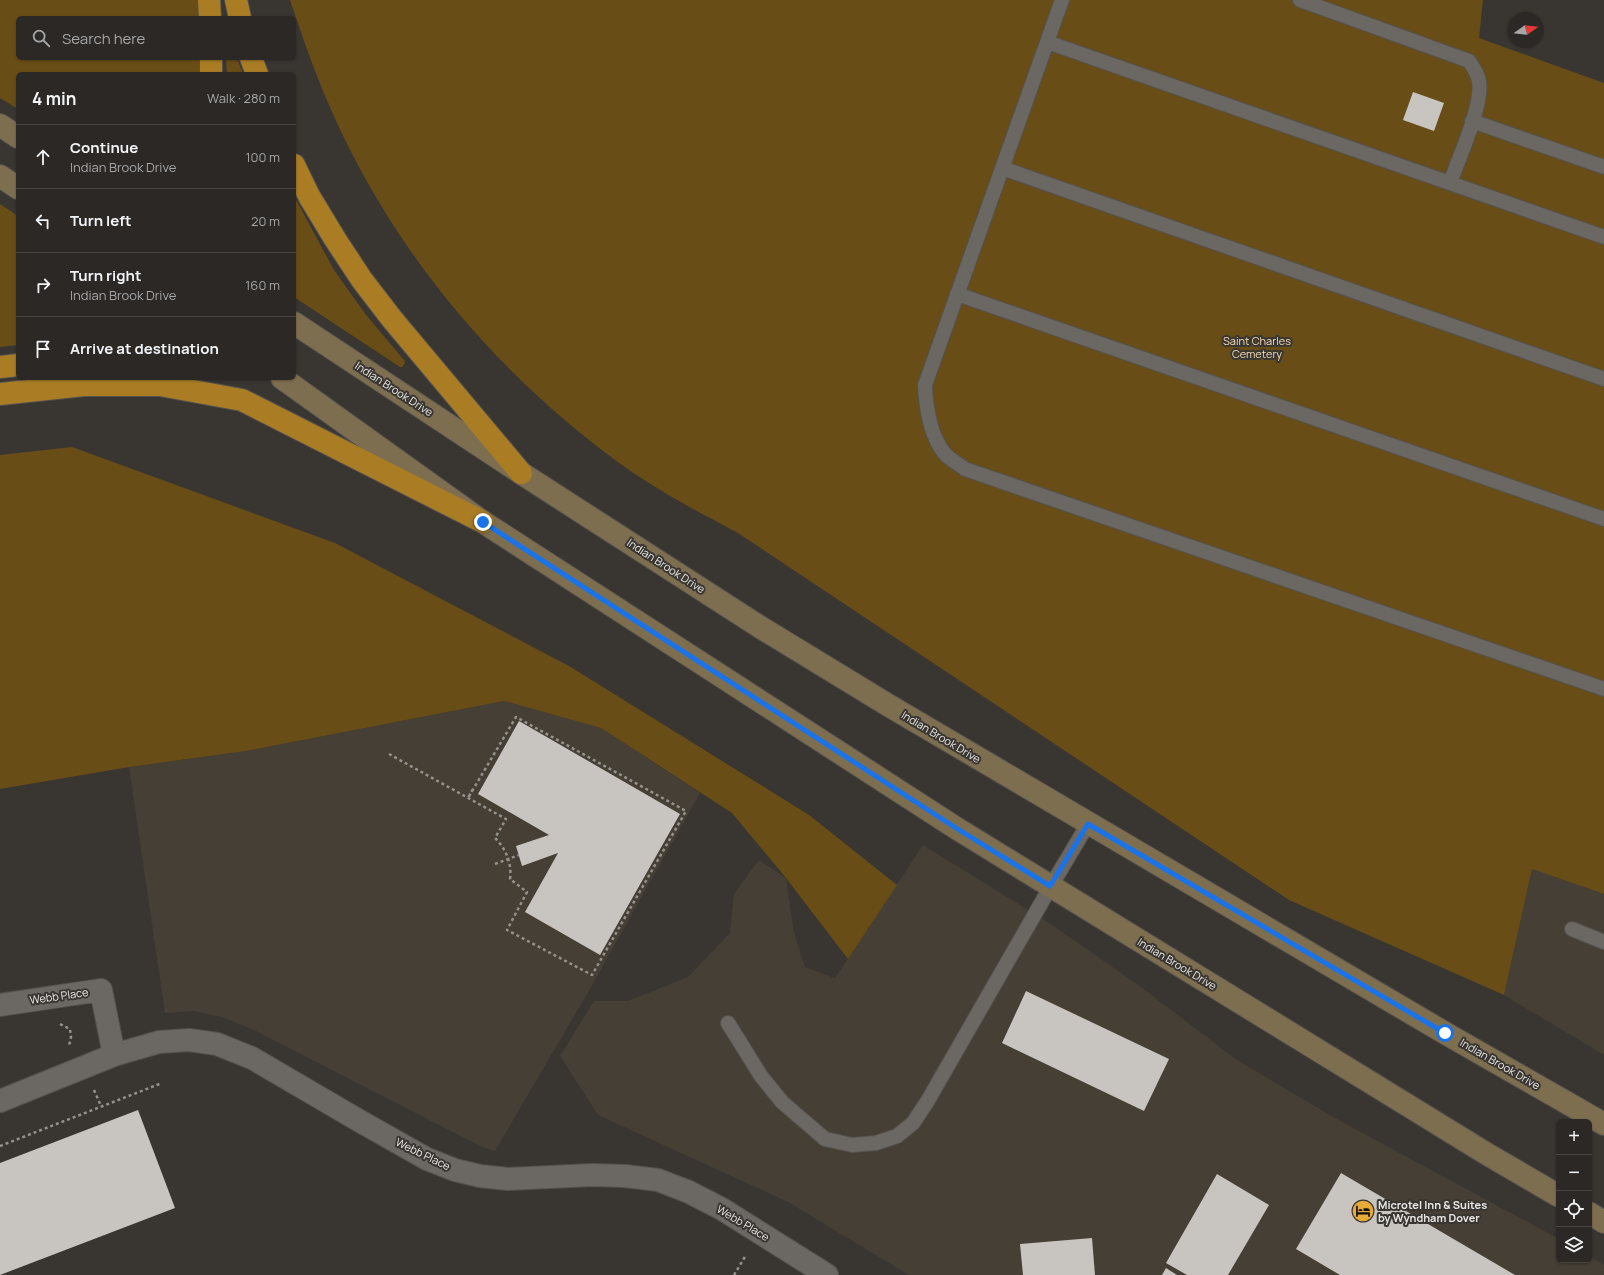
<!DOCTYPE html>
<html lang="en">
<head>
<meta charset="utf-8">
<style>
  :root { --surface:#2b2826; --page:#33302e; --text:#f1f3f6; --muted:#a6a6a7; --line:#474443 }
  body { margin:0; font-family:Manrope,sans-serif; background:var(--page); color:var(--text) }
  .controls { position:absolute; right:12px; bottom:12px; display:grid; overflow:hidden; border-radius:6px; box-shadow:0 1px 3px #0004 }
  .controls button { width:36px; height:36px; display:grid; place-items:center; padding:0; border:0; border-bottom:1px solid var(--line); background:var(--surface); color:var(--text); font:20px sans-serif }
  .compass { position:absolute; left:1508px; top:12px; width:36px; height:36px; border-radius:50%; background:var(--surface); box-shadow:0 1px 3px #0004; rotate:75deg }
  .stop { position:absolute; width:12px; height:12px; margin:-9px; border:3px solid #1a73e8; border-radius:50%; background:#fff }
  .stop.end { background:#1a73e8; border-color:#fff; box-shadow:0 1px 4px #0008 }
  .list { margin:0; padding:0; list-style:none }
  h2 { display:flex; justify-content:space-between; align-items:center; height:52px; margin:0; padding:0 16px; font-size:17px }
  h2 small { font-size:13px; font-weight:400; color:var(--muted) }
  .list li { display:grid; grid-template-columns:26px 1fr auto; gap:12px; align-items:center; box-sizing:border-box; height:64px; padding:0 16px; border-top:1px solid var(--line) }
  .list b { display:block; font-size:15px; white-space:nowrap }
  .list p { margin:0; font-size:13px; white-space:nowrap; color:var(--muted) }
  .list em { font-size:13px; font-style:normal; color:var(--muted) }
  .icon { flex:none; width:22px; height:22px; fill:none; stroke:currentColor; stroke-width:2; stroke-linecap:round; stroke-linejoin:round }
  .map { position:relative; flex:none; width:1604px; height:1275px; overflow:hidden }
  .search { position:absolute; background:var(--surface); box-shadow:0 1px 3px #0004; left:16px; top:16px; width:280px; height:44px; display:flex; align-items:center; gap:10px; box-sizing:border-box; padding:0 14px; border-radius:6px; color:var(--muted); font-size:15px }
  .panel { position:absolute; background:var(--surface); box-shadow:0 1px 3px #0004; left:16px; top:72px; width:280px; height:308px; border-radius:6px }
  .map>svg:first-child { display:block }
  .built { fill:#453f35 }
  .green { fill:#694d17 }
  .building { fill:#c8c4bf }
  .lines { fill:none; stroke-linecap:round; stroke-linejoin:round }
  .lane-casing { stroke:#54524e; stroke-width:16 }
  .street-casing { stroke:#54524e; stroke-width:24 }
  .secondary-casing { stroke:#54524e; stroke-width:24 }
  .highway-casing { stroke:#54524e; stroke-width:24 }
  .path { stroke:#94928e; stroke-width:2.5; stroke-dasharray:3 3; stroke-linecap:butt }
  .lane { stroke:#6b6863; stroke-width:14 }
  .street { stroke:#6b6863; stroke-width:22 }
  .secondary { stroke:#7e6e50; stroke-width:22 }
  .highway { stroke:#aa7d25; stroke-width:22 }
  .route { stroke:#1a73e8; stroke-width:5 }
  .labels { text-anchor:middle; stroke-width:4; stroke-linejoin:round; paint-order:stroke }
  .park-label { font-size:11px; fill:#f6ddb5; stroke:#393632 }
  .street-label { font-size:11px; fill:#e8e6e3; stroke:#393632 }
  .poi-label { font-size:11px; font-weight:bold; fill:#e8e6e3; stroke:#393632; text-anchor:start }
</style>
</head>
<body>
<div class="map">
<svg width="1604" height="1275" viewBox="0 0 1604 1275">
  <rect width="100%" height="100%" fill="#393632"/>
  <path class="built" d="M504,701L601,728L700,793L587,994L495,1151L482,1147L250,1028L221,1017L193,1011L165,1013L129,767L246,751Z
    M923,845L1049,923L1137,984L1237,1060L1333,1117L1559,1239V1260H1589V1256L1604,1265V1275H909L788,1202L598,1115L560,1056L594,1001H628L688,977L730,933L734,894L759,860L786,878L794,933L805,967L835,978Z
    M1532,869L1604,894V1055L1504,995Z"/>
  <path class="green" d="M0,0H199V18H18V58H200V74H18V109L0,98Z
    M290,0H1483L1479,38L1604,83V894L1532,869L1504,995L1289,900L738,533C702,514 666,495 632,472C500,379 393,253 329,105C314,71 302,35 290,0Z
    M226,58H237L243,74H227Z
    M294,196L334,270L366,315L404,360L405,363L402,367H400L294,297Z
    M0,204L18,216V345L0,347Z
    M72,447L335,543L569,666L809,815L897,885L848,959L786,878L732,813L601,728L504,701L246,751L129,767L0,789V455Z"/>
  <path class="building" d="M1413,92L1444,103L1434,131L1403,120Z
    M519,721L680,814L600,955L525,912L558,853L522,866L516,846L549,835L478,794Z
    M1026,991L1169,1059L1144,1111L1002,1043Z
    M138,1110L175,1208L0,1275V1163Z
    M1341,1173L1515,1275H1340L1296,1249Z
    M1217,1174L1269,1205L1228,1275H1187L1166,1263Z
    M1092,1238L1095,1275H1023L1020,1244Z
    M1166,1268L1177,1275H1162Z"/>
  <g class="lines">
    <g class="lane-casing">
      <path id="lane" d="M1062,0L925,385C926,407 930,436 945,454C949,459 959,464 965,469L1604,689
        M1300,0L1469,61C1473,67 1478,74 1479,81C1483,106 1459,157 1450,183
        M1047,42L1604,237
        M1472,121L1604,167
        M1002,168L1604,379
        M957,294L1604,519
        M1572,929L1604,942
        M728,1023L761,1076L782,1102L825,1139L852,1145L876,1143L897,1136L913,1123L927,1102L1051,886L1088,824"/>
    </g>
    <g class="street-casing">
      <path id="street" d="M0,1005L101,990L114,1055
        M0,1101L114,1055L159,1042L189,1040L217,1044L252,1058L358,1120L427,1159L455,1170L480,1176L508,1179L592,1175L625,1176L658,1180L689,1192L722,1209L827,1275"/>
    </g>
    <g class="secondary-casing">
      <path id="secondary" d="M0,125L18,137
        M0,176L18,188
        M294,323L521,473L760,627L888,705L1445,1033L1604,1124
        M282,378L483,522L956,828L1487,1154L1559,1196
        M1589,1213L1604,1222"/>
    </g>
    <g class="highway-casing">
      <path id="highway" d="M209,0L210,18
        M236,0L240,18
        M211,58V74
        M251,58L257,74
        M294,165L309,196L335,239L362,280L392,319L521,473
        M0,367L18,365
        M0,394L84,385H160L242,400L483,522"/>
    </g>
    <path class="path" d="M389,754L506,819L495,838C506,849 512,863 510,879L527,892L507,930L592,975L686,811L516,717L468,798L473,789
      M495,864L519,855
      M60,1024L70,1029L71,1037L69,1046
      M94,1090L101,1106
      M0,1146L162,1083
      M734,1275L746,1255"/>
    <use href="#lane" class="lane"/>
    <use href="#street" class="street"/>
    <use href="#secondary" class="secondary"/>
    <use href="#highway" class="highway"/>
  </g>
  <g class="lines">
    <path class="route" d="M483,522L956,828L1050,886L1088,824L1445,1033"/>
  </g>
  <defs>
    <g id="hotel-disc" transform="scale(1.15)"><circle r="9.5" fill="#e8ab37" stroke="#393632"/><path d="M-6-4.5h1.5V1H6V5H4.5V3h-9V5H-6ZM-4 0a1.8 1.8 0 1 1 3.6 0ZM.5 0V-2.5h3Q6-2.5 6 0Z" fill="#111"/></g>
  </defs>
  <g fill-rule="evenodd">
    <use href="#hotel-disc" x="1363" y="1211"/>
  </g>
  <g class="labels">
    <g class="park-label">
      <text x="1257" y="345">Saint Charles<tspan x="1257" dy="13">Cemetery</tspan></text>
    </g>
    <g class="street-label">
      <text transform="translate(394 389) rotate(33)" y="4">Indian Brook Drive</text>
      <text transform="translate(666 566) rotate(33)" y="4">Indian Brook Drive</text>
      <text transform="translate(941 737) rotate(31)" y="4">Indian Brook Drive</text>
      <text transform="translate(1177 964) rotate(31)" y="4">Indian Brook Drive</text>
      <text transform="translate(59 996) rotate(-8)" y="4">Webb Place</text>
      <text transform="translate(1500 1064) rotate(30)" y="4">Indian Brook Drive</text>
      <text transform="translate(423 1154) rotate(26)" y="4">Webb Place</text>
      <text transform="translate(743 1223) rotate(31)" y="4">Webb Place</text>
    </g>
    <g class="poi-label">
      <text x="1378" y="1209">Microtel Inn &amp; Suites<tspan x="1378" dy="13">by Wyndham Dover</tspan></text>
    </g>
  </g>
</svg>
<div class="controls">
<button>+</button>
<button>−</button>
<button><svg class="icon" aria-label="locate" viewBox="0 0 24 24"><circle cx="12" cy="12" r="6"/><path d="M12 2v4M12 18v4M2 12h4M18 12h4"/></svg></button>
<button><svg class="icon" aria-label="layers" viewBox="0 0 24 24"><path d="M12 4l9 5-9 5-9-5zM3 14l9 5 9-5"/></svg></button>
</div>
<svg class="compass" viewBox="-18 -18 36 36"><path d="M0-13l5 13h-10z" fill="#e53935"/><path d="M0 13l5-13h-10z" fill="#a6a6a7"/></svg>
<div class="stop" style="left:1445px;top:1033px"></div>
<div class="stop end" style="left:483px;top:522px"></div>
<div class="search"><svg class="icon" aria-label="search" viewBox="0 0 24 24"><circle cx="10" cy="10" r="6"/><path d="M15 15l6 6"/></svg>Search here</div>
<section class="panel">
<h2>4 min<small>Walk · 280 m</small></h2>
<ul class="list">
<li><svg class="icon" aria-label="ahead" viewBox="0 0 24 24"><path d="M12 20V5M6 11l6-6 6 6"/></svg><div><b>Continue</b><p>Indian Brook Drive</p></div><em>100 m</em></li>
<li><svg class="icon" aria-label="left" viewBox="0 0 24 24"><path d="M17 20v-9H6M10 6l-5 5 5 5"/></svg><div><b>Turn left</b></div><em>20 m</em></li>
<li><svg class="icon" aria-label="right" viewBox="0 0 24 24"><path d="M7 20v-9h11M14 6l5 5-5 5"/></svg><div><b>Turn right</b><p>Indian Brook Drive</p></div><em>160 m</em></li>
<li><svg class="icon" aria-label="arrive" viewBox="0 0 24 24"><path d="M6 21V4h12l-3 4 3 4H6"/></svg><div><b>Arrive at destination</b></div></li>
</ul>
</section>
</div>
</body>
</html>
